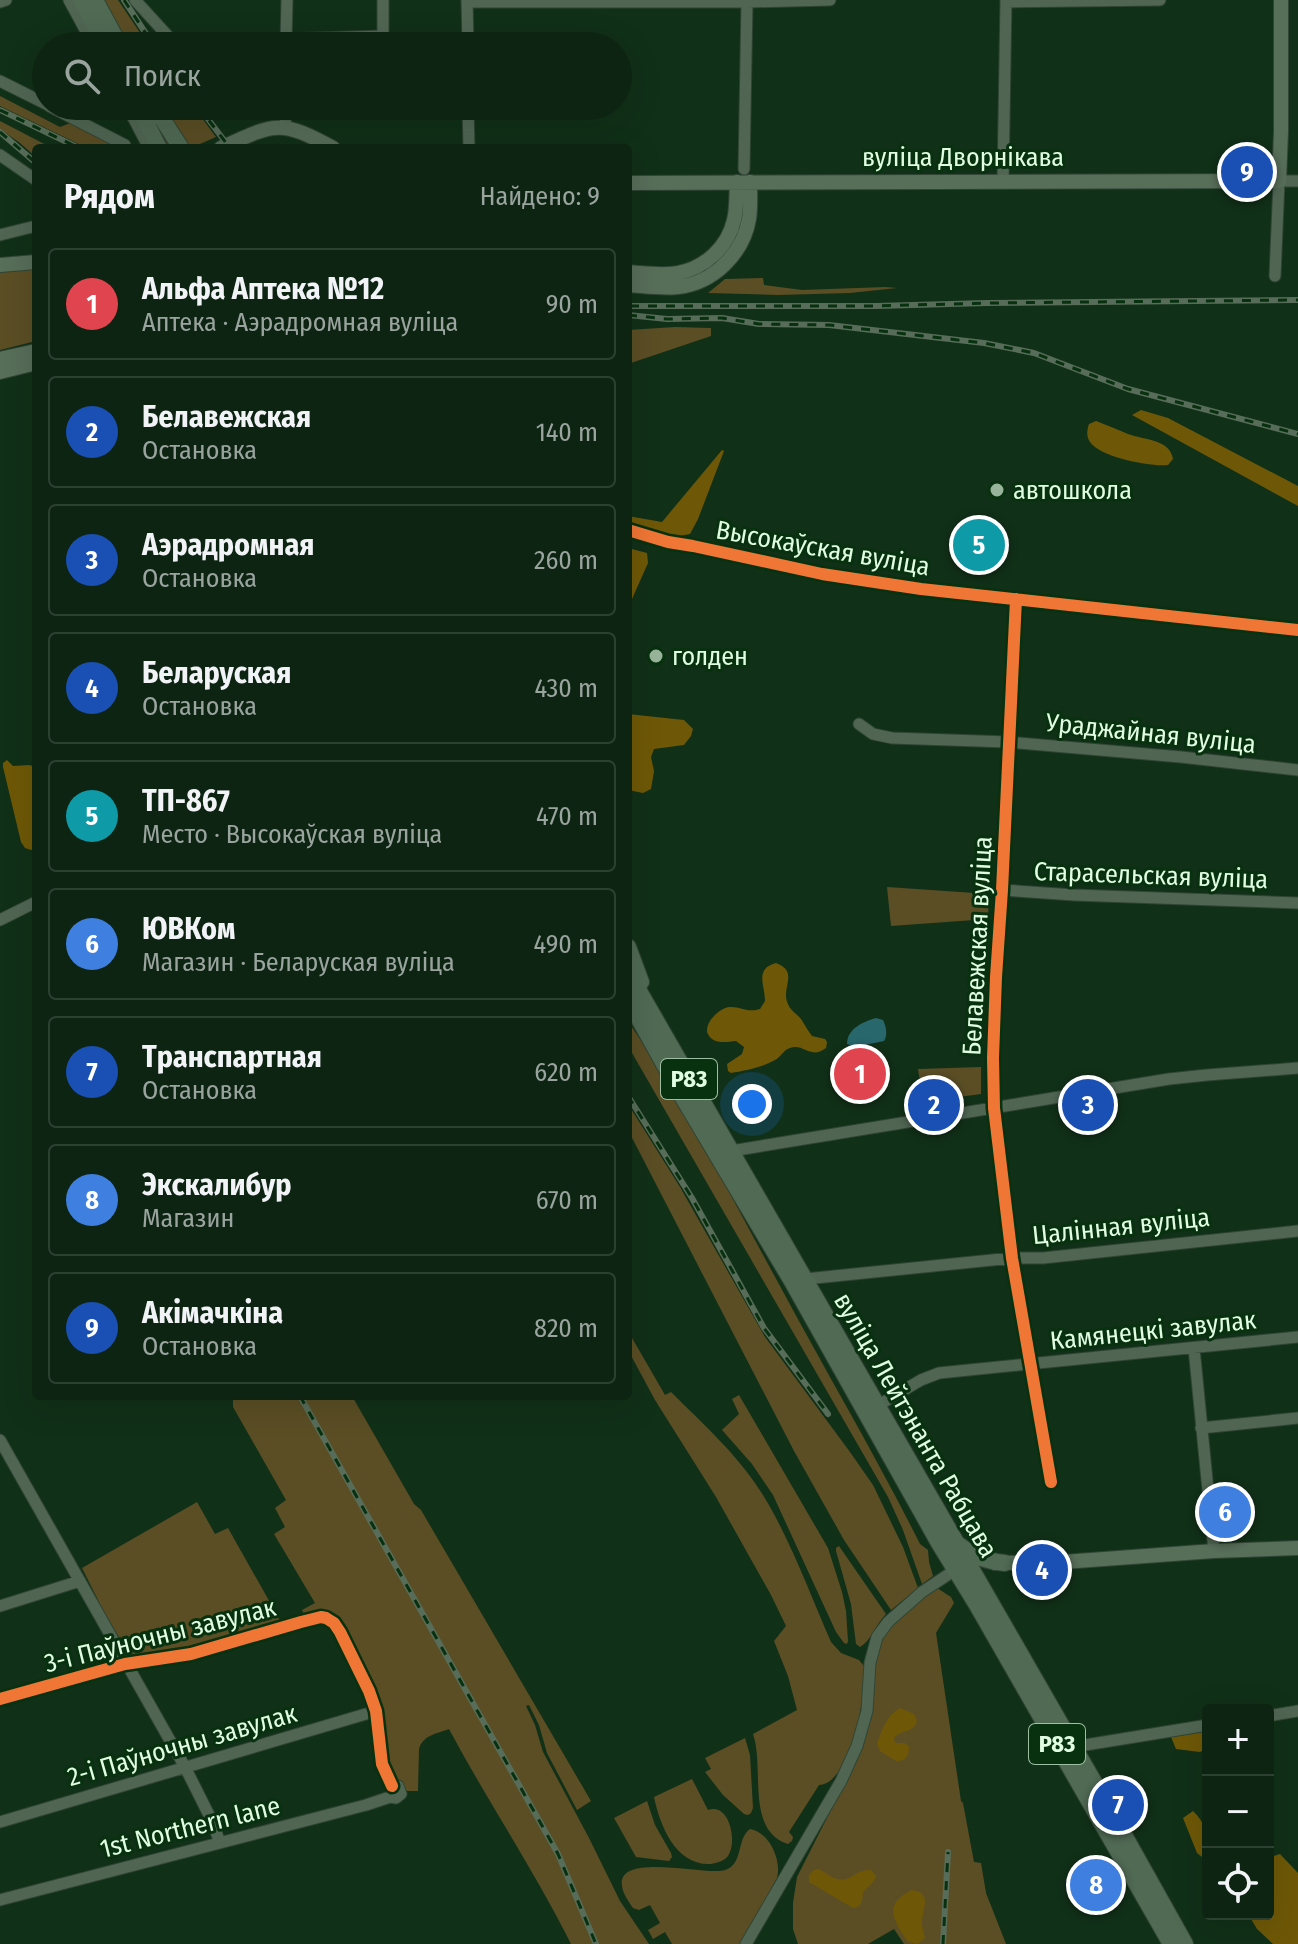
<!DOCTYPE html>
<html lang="ru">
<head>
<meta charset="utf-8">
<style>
  :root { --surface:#0d2412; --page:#1b3020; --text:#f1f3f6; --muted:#9aa49f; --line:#2d4132; --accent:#2563eb }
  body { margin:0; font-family:"Fira Sans Condensed",sans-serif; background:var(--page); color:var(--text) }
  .controls { position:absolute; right:24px; bottom:24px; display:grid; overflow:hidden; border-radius:8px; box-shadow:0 8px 32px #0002 }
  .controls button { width:72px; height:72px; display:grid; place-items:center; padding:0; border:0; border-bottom:2px solid var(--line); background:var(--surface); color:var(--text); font:40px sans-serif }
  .you { position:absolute; left:752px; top:1104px; width:28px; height:28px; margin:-20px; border:6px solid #fff; border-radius:50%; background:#1a73e8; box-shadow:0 0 0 12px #1a73e833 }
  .badge { display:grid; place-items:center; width:52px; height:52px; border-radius:50%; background:var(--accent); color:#fff; font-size:26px; font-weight:700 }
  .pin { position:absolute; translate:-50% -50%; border:4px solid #fff; box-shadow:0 2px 8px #0006 }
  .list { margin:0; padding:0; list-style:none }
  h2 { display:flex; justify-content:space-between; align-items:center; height:104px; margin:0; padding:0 32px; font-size:34px }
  h2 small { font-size:26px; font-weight:400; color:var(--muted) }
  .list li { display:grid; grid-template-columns:52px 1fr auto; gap:24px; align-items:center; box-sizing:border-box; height:112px; margin:0 16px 16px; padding:0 16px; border:2px solid var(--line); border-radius:8px }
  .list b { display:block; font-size:30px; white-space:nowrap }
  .list p { margin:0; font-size:26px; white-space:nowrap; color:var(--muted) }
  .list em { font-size:26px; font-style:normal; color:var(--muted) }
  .icon { flex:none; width:44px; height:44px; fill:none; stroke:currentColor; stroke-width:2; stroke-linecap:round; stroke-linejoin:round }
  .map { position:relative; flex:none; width:1298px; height:1944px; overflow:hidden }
  .search { position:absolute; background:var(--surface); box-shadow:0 8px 32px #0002; left:32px; top:32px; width:600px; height:88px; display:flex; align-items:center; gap:20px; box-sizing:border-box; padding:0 28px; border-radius:44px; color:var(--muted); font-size:30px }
  .panel { position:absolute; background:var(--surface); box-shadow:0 8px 32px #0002; left:32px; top:144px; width:600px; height:1256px; border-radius:8px }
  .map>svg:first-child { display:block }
  .green { fill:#5b4e25 }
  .forest { fill:#6e5807 }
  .water { fill:#28686d }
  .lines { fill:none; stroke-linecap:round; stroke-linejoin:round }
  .minor-casing { stroke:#304534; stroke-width:13 }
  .major-casing { stroke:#304534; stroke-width:16 }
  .highway-casing { stroke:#304534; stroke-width:18 }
  .minor { stroke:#506653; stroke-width:11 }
  .major { stroke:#576e59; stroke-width:14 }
  .highway { stroke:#506a54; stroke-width:16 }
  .rail-casing { stroke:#576c59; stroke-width:6 }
  .rail { stroke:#08310f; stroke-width:3; stroke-dasharray:9; stroke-linecap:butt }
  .cycleway-casing { stroke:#08310f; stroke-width:17 }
  .cycleway { stroke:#f07635; stroke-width:12 }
  .poi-dot { fill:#98b59b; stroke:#08310f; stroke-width:3 }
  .labels { text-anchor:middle; stroke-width:6; stroke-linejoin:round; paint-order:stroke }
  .shield { fill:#08310f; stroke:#9fbfa2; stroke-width:2 }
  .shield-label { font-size:24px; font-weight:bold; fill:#e0fce1 }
  .street-label { font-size:26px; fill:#e0fce1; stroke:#08310f }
  .poi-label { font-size:26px; fill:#e0fce1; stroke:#08310f; text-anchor:start }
</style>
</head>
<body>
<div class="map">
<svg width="1298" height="1944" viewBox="0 0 1298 1944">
  <rect width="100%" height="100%" fill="#113018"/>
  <path class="green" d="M85,0H118L149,46H110Z
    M0,96L60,127L70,123L125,148H87L0,106Z
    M142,106H193L216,137L193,147L170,148L160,139Z
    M0,121L52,148H36V157L20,143L0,129Z
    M36,269V341L0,350V271Z
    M763,278L764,285L802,290L885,287L897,288L850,293L778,295L708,293L725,279Z
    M675,327L711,328V336L628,364V330Z
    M887,887L989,894L988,919L891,926Z
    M628,1021C685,1105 731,1197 780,1286C826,1372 876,1456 920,1544L928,1550L929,1562L933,1576L922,1584L903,1530L888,1497L628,1046Z
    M981,1067V1094L923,1102L918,1069Z
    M628,1104L680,1187L765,1337L850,1452L873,1485L903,1547L918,1588L891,1610L844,1540L794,1451L628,1130Z
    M628,1331L665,1395L671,1392C702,1423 737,1454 761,1492C789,1536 810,1594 831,1642L841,1653L859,1660L864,1666C867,1692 851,1784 819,1785L789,1832L793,1837L792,1841L788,1844C745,1830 765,1768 753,1734L797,1710L788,1676L774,1641L786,1626L771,1595L716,1497L655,1400L628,1350Z
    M739,1395L828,1548L842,1592L846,1611L848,1641L847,1644L844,1643L836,1632L773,1495L752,1464L722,1430L739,1414L732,1399Z
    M233,1396H352L414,1504L421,1510L591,1801L577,1810L547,1753L539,1725L529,1705L526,1706L535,1725L543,1752L589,1838L620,1901L649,1944H571C534,1870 488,1802 449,1729C436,1734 423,1735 419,1749L418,1791H407C399,1783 392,1778 388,1767C380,1749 382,1725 379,1706C376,1690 346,1618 330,1615C323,1613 312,1615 305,1616L302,1610L315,1603L274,1534L285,1527L275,1508L286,1500L233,1407Z
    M197,1502L215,1534L228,1528L281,1622L187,1647L130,1656L103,1610L82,1568Z
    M839,1546L886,1614C876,1624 871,1641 860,1647L856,1644L851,1604L836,1551V1548Z
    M937,1588L951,1597L954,1603L936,1633L961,1801L963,1803L974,1862L981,1863L986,1893L1006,1944H904L894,1929L868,1944H798L793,1929V1903L797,1877L863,1747L872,1704L876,1653L885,1632L901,1616Z
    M745,1738L750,1755L753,1808L751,1813L748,1815L744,1814L723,1795L705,1772L711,1769L705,1758Z
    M692,1779L708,1810C729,1802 738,1841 728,1856C724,1861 717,1863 711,1864C676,1866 660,1826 654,1797Z
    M647,1801L655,1825L671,1853L672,1857L669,1861L636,1857L614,1818Z
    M750,1829C769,1832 782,1860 777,1878L741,1944H672L665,1932L653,1939L648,1930L660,1923L650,1905L639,1910L633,1908C629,1902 623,1894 622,1886C616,1851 707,1876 725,1870C744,1864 736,1839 750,1829Z"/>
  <path class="forest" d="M1141,410L1168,418L1298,486V506L1132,415Z
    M1096,421C1107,425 1118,430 1128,434C1144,440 1170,439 1173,459L1168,465C1150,467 1100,457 1090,442C1086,436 1087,430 1089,424Z
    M722,450L724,451L698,519L690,534L674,537L628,523V516L662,522Z
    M628,548L647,553L648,563L628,608Z
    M628,714L684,720L693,729L691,736L684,745L654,749L651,757L654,771L651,789L643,793L628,790Z
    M7,760L13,766L29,765L36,767V848L31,850L25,848L21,842L3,767V763Z
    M776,963C800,972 780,988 788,1004C790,1010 797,1014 801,1019C805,1025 808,1031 812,1036L825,1039L827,1042L826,1048C810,1060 804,1043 790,1048C783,1050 781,1057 775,1060C763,1067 744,1071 731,1073L728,1071L727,1064L742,1054L744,1047L736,1041C724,1042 712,1045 707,1032C707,1024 710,1020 716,1014C733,998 743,1015 760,1009L765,1001C765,985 754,969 776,963Z
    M900,1708L914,1714L917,1721C913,1734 901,1729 894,1738L895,1743H905L909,1747C909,1756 905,1762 896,1761L880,1751L877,1744C881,1731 887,1715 900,1708Z
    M1208,1731V1748L1200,1752L1176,1749L1171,1737Z
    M1193,1811C1208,1825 1210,1842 1207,1861L1197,1853L1183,1818Z
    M1280,1854L1298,1873V1944H1273L1257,1929L1248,1914H1268V1858Z
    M819,1869C825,1872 831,1878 838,1879C850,1883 855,1869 871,1870L876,1876L874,1881L863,1892C862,1900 863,1907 853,1908L809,1882V1875L814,1870Z
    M912,1890C934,1893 921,1910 922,1924C922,1928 924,1933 925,1938L918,1944L908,1942C894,1921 882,1904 912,1890Z"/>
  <path class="water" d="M876,1018L883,1020C886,1026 888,1035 884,1041L855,1047L847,1044C847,1029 862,1022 876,1018Z"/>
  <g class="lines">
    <g class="minor-casing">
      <path id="minor" d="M69,0L94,46
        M135,0L177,46
        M467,0L468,46
        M0,2L6,0
        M467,2H747L830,0
        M1006,2L1160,0
        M287,39L383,36V0
        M286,43L287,0
        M0,81L46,104
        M49,106L125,145
        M127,106L149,148
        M238,106L244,112
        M468,106L469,148
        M285,128L286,106
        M0,155L36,180
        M744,169L747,2
        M1003,181L1006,0
        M0,235L36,226
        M1275,276L1279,181H1298
        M628,530L668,542L693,546L822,574L921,589L1298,630
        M1016,599L1002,890L996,977L993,1058L994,1108L1012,1258L1051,1482
        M859,724L873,734L892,738L1008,742L1181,757L1298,770
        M1002,890L1074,895L1298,903
        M0,920L36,902
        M725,1152L1169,1079L1207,1075L1298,1068
        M805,1279L1012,1258H1043L1298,1231
        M1194,1348L1214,1551
        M877,1406L921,1380L939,1373L1298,1337
        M1201,1428L1298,1418
        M0,1440L185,1767L212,1821L220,1843
        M0,1606L80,1581
        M0,1699L125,1664L191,1654L301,1622L321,1617L326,1618L334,1623L340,1632L369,1691L376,1711L382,1764L392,1786
        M1268,1716L1298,1711
        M1073,1747L1208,1725
        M0,1822L376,1711
        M0,1900L366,1805L390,1797L396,1798L401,1794L398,1786H392
        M746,1944L841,1781L857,1746L867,1711L870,1663L877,1637L888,1622L922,1592L955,1570"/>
    </g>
    <g class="major-casing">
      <path id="major" d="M221,148C275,123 280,119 333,148
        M628,183L1279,181L1281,132V0
        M0,265L36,262
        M628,272C644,273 662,276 678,273C705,268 728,247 734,220C737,208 736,195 737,182
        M628,285C644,286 661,289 678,287C713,283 743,254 749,219C751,207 750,194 750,182
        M0,359L36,351
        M0,372L36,363
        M995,1563L1063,1562L1214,1551L1298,1548"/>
    </g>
    <g class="highway-casing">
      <path id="highway" d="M81,0L106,46
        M95,0L120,46
        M138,106L159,148
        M154,106L181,148
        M628,947L641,982
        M628,972L1110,1810L1185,1944
        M628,999L676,1086L793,1283L939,1543L977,1605L1171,1944
        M959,1545C974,1557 987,1561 1005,1563"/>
    </g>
    <use href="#minor" class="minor"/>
    <use href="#major" class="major"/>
    <use href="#highway" class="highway"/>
    <g class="rail-casing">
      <path id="rail" d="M124,0L154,46
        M198,106L230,148
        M0,110L79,148
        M0,132L36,163
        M630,306H876L987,303L1298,300
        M628,315L667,319L722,318L759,324L829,325L984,343L1034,353L1128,389L1298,434
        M628,1096L692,1198L764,1328L828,1414
        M300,1396L558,1854L596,1944
        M943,1944L948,1852"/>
    </g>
    <use href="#rail" class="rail"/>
    <g class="cycleway-casing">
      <path id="cycleway" d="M628,530L668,542L693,546L822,574L921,589L1298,630
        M1016,599L1002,890L996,977L993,1058L994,1108L1012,1258L1051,1482
        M0,1699L125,1664L191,1654L301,1622L321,1617L326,1618L334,1623L340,1632L369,1691L376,1711L382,1764L392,1786"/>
    </g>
    <use href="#cycleway" class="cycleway"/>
  </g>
  <g class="poi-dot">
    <circle cx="997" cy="490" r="8"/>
    <circle cx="656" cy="656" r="8"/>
  </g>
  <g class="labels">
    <g class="shield">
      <rect x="661" y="1059" width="56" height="40" rx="6"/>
      <rect x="1029" y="1724" width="56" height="40" rx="6"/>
    </g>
    <g class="shield-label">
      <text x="689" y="1087">Р83</text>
      <text x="1057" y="1752">Р83</text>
    </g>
    <g class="street-label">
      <text x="963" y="166">вуліца Дворнікава</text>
      <text transform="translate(823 548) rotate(10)" y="9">Высокаўская вуліца</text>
      <text transform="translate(1151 733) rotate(6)" y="9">Ураджайная вуліца</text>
      <text transform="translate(1151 875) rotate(2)" y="9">Старасельская вуліца</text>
      <text transform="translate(977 946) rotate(-87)" y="9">Белавежская вуліца</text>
      <text transform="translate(1121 1226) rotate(-6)" y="9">Цалінная вуліца</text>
      <text transform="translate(1153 1330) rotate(-6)" y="9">Камянецкі завулак</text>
      <text transform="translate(916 1425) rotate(60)" y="9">вуліца Лейтэнанта Рабцава</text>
      <text transform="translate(160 1635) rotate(-14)" y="9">3-і Паўночны завулак</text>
      <text transform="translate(182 1745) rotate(-16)" y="9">2-і Паўночны завулак</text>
      <text transform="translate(190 1827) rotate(-14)" y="9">1st Northern lane</text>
    </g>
    <g class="poi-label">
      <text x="1013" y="499">автошкола</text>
      <text x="672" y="665">голден</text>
    </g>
  </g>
</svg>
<div class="controls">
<button>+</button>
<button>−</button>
<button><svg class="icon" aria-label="locate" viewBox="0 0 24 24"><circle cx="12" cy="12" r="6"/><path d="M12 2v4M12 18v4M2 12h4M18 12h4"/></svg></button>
</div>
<div class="you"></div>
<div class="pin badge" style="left:860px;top:1074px;background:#e0444e">1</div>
<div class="pin badge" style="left:934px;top:1105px;background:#1a4fb4">2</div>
<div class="pin badge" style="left:1088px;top:1105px;background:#1a4fb4">3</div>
<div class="pin badge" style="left:1042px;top:1570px;background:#1a4fb4">4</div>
<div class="pin badge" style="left:979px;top:545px;background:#0f9aa8">5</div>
<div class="pin badge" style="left:1225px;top:1512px;background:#3f7fe0">6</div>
<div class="pin badge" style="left:1118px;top:1805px;background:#1a4fb4">7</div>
<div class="pin badge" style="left:1096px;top:1885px;background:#3f7fe0">8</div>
<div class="pin badge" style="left:1247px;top:172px;background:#1a4fb4">9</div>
<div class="search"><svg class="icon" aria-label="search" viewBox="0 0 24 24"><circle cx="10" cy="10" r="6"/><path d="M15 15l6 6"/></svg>Поиск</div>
<section class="panel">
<h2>Рядом<small>Найдено: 9</small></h2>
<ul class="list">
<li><span class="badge" style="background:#e0444e">1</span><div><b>Альфа Аптека №12</b><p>Аптека · Аэрадромная вуліца</p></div><em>90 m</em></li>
<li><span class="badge" style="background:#1a4fb4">2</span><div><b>Белавежская</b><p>Остановка</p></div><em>140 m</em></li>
<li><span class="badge" style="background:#1a4fb4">3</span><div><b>Аэрадромная</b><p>Остановка</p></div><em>260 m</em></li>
<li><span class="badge" style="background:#1a4fb4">4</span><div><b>Беларуская</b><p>Остановка</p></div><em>430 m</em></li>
<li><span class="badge" style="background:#0f9aa8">5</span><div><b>ТП-867</b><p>Место · Высокаўская вуліца</p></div><em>470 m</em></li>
<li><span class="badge" style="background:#3f7fe0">6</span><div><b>ЮВКом</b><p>Магазин · Беларуская вуліца</p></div><em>490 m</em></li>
<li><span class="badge" style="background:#1a4fb4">7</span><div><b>Транспартная</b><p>Остановка</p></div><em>620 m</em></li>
<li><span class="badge" style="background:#3f7fe0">8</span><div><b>Экскалибур</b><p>Магазин</p></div><em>670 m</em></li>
<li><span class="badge" style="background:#1a4fb4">9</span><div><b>Акімачкіна</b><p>Остановка</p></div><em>820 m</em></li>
</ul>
</section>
</div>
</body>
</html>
